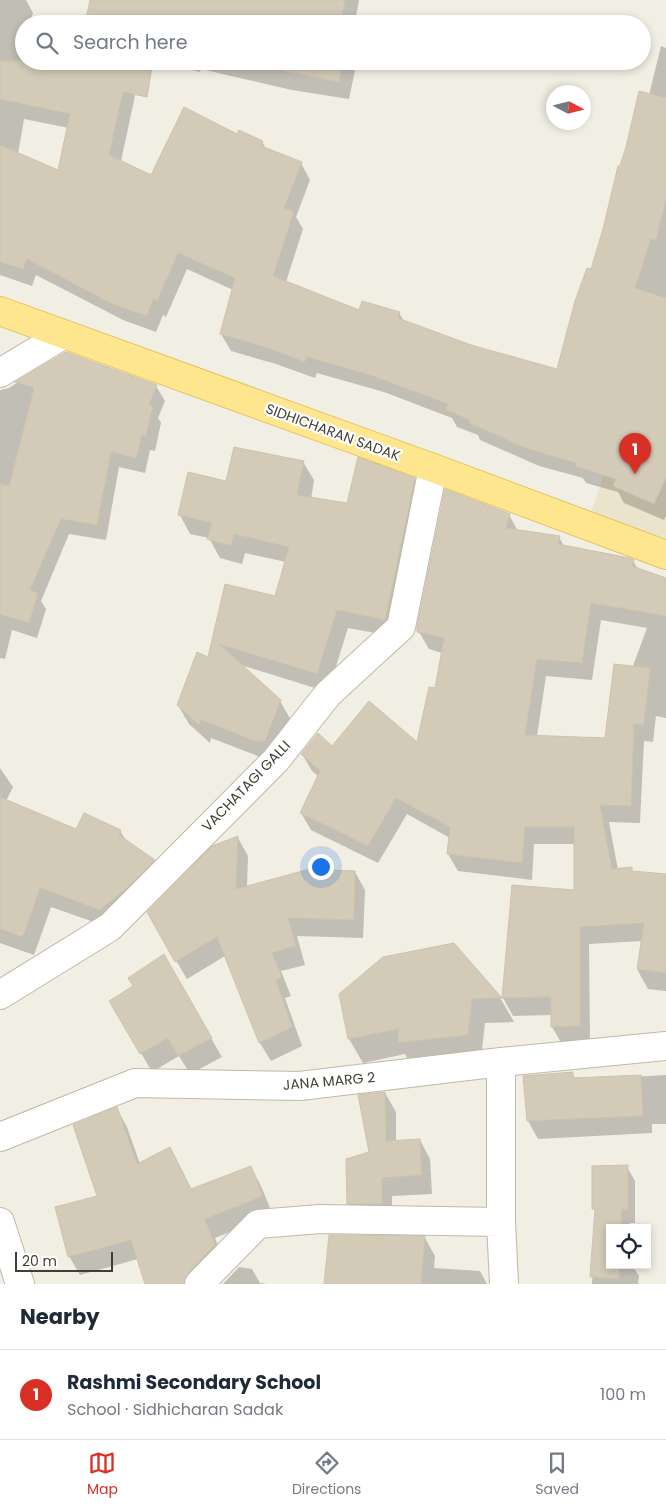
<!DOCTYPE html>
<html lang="en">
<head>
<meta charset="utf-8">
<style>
  :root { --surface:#fff; --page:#f6f6f7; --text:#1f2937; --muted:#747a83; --line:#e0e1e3; --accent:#d93025 }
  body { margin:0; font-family:Poppins,sans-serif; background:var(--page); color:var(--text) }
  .controls { position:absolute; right:15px; bottom:15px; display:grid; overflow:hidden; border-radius:0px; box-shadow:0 2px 8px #0003 }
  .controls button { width:45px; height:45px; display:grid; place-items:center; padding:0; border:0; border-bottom:1px solid var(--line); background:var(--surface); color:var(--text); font:25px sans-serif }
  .compass { position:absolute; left:546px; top:85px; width:45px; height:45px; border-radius:50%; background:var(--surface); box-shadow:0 2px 8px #0003; rotate:97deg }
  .scale { position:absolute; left:15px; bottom:12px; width:98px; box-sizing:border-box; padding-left:5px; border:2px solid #433e33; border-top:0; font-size:14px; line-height:18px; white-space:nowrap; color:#433e33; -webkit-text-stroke:4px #fff; paint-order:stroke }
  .you { position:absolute; left:320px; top:866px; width:18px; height:18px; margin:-12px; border:4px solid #fff; border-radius:50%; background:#1a73e8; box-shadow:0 0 0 8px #1a73e833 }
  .badge { display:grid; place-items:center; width:32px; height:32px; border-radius:50%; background:var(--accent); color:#fff; font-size:16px; font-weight:700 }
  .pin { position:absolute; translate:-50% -41px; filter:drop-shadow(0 1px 2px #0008) }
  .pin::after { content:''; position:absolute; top:26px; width:18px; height:15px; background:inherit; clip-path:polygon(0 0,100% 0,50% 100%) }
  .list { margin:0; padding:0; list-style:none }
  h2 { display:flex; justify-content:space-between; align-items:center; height:65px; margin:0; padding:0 20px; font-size:21px }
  h2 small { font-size:16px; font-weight:400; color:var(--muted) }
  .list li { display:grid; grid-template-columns:32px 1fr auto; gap:15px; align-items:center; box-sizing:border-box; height:90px; padding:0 20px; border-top:1px solid var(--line) }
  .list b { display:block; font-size:19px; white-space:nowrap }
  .list p { margin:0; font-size:16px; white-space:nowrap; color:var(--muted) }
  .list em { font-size:16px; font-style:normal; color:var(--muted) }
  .icon { flex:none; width:28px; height:28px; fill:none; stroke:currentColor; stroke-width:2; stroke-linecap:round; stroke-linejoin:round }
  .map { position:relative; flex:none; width:666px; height:1284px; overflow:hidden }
  .search { position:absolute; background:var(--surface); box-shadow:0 2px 8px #0003; left:15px; right:15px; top:15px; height:55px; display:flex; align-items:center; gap:12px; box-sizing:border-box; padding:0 18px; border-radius:28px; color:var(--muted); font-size:19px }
  .sheet { height:155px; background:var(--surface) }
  nav { display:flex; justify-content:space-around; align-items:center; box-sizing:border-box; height:70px; border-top:1px solid var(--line); background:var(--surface); font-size:14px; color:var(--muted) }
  nav a { display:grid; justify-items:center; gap:2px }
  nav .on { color:var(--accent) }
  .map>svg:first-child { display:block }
  .education { fill:#ebe4cc }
  .shadow { fill:#0003; fill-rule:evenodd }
  .building { fill:#d3cab8; stroke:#cec3ab }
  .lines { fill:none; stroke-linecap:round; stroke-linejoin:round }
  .minor-casing { stroke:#c0b9a8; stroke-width:30 }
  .major-casing { stroke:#e3c45f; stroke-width:30 }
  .minor { stroke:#fff; stroke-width:28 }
  .major { stroke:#fee68f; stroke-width:28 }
  .labels { text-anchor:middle; stroke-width:4.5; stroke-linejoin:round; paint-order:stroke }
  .street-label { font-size:14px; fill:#433e33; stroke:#fff }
</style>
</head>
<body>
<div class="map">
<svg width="666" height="1284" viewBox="0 0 666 1284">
  <rect width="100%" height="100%" fill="#f1eee3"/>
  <path class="education" d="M626,410L666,424V552L587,524Z"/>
  <path class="shadow" d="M0,0H26L33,13L29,24H24V61L125,79L135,96L121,161L152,176L238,136L262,142L267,150L301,163L310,180L296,217L303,229L286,282L360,311L399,313L404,321L471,347L558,370L592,270L621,168L649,95L661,46L666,48V516L664,520L624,503L618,492L586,483L583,478L539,466L480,440L478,435L457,427L452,418L384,392L317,373L315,378L276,364L231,351L221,334L233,290L187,269L166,317L163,315L156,332L123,320L36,275L32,286L0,275ZM24,119L69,128L59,172L18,154Z
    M91,0H358L359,1L355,21L357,24H87Z
    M163,61H357L349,99L292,90L201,69L200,72Z
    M66,353L156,386L165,401L158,418L161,423L155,451L150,450L145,473L119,467L106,540L69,534L41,601L46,609L37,638L12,630L5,659L0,658V390L9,388Z
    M303,462L314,480L311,499L348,505L414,479L425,498L397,637L348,628L328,692L241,665L280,701L291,720L266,759L211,738L210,743L189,724L178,705L209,658L226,586L276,597L286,562L245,553L242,564L220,558L209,538L190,534L180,515L227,482Z
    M509,515L518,531L559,537L564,546L611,554L633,561L638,569L666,580V718L656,716L653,742L644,741L640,823L609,822L618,870L631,869L634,872L666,876V991L648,989L638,971L642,941L589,944L590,1044H562L552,1027V1015L513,1016L503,998L513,886L576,891L575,844H534L532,880L458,871L448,854L450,838L407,814L378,863L311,830L301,813L319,777L312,771L302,754L332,747L418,744L436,690L442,653L429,649L419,632ZM601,620L647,628L606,739L537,736L546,676L592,680Z
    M0,768L13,787L6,801L76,831H120L127,842L154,861L165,880L111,928L51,907L34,955L0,943Z
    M238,838L248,856L247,887L355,872L365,890L363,938L297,936L305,965L281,971L291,996L285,998L302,1046L271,1061L260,1043L225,956L187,979L148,913Z
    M454,945L501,999L514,1022L485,1023L481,1059L412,1067L405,1054L363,1063L349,1039Z
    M163,956L222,1057L190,1074L179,1056L152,1072L111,1001L134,987Z
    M572,1073L576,1080L666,1075V1124H652V1133L538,1139L528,1121L524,1078Z
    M385,1093L396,1112V1142L420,1140L430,1159L432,1194L392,1196V1223L359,1222L348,1203L371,1153Z
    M117,1109L127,1127L140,1164L180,1167L192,1191L251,1167L261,1186L273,1215L215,1238L225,1264L208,1284H146L138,1259L80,1275L69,1256L98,1197Z
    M627,1167L635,1181V1223H630L629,1228H610V1265H632L639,1276L638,1284H592L596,1213L594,1209Z
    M425,1238L435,1256L434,1268L480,1271L487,1284H325Z
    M239,1267L252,1269L260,1283L267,1284H223Z"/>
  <path class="building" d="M90,0H345L342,15L350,17L349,24H85Z
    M0,61H153L147,97L123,92L109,155L151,175L184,107L237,134L239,130L263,141L261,146L302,162L284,208L294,211L273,276L359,310L362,301L400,312L398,318L471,345L557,369L575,301L587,268L591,269L603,229L618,166H620L626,147L639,91L666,98V199L656,240L651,239L635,288L666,298V478L654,504L613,486L616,479L575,466L576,463L528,449L469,423L470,420L446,410L448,404L373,376L307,357L305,362L265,347L220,334L235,278L178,253L157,301L153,299L147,316L112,304L27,259L23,269L0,262V145L58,170L70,114L0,99Z
    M234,61H343L339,82Z
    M66,352L157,385L149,405L153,406L146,436L142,435L136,458L111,452L97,525L61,519L30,590L38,593L29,623L0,614V484L9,486L34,388L15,382Z
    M234,447L304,461L297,495L347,503L358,457L415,478L385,620L337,610L317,674L219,644L281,700L265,741H255L201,720L199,725L177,705L197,652L208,657L225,584L275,596L289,547L234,534L231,546L207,539L212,523L178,515L188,472L226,481Z
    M445,489L510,514L506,528L560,536L558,544L629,558L634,560L632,566L666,578V616L591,603L582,663L537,659L525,735L605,738L614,664L650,668L644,725L634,724L631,806L600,805L612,869L632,867V871L666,874V973L637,969L644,923L580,927V1026L551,1027V997L502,998L512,885L574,890V827H525L522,863L447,854L450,827L396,798L368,846L300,813L320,771L301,754L318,733L332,746L369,701L417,742L429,687L435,688L444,638L417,632V627Z
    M0,797L76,829L84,813L121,830L119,835L155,860L128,887L100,910L40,888L23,937L0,929Z
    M238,836L236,889L310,869L355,871L354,920L288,918L296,946L272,953L282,977L276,980L292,1027L259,1043L217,937L175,962L147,912L212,846Z
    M454,943L502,998L472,999L468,1035L397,1043L399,1029L348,1039L339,994L383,957Z
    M164,954L212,1038L178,1056L168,1038L140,1054L109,1001L133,986L128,978Z
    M573,1072V1078L641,1075L643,1116L527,1121L523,1076Z
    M385,1092L386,1141L420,1139L422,1175L382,1178V1204H347L346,1159L369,1152L358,1095Z
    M117,1107L137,1164L170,1147L191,1189L251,1166L263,1196L205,1219L215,1245L188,1273L184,1284H145L131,1240L68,1257L55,1207L97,1196L73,1125Z
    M628,1165V1209H622L621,1228H610V1265H619V1279L590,1277L595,1209H592V1166Z
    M329,1235L425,1236L421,1284H324Z"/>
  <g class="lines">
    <g class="minor-casing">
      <path id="minor" d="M0,373L63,335
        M0,995L110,927L276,760L328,694L401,627L433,468
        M501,1062V1222L504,1284
        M0,1137L135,1083L300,1086L501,1062L666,1046
        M0,1222L20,1284
        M199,1284L258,1224L320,1219L501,1222"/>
    </g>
    <g class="major-casing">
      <path id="major" d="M0,311L433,468L666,555"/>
    </g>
    <use href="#minor" class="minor"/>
    <use href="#major" class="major"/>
  </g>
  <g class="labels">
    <g class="street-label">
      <text transform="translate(333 432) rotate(20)" y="5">SIDHICHARAN SADAK</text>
      <text transform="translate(246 786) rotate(-46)" y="5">VACHATAGI GALLI</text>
      <text transform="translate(329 1081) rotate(-5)" y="5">JANA MARG 2</text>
    </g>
  </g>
</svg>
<div class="controls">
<button><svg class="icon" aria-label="locate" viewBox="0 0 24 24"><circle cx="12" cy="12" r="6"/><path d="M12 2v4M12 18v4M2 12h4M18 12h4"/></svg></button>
</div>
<svg class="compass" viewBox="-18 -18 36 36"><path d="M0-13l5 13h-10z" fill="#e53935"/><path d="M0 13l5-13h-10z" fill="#747a83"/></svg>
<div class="scale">20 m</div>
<div class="you"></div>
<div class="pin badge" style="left:635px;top:474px">1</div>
<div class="search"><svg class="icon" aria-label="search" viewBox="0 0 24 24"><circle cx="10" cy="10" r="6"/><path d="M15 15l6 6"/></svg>Search here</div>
</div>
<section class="sheet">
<h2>Nearby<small></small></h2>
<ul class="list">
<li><span class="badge">1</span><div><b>Rashmi Secondary School</b><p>School · Sidhicharan Sadak</p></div><em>100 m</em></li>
</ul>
</section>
<nav>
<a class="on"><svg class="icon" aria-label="map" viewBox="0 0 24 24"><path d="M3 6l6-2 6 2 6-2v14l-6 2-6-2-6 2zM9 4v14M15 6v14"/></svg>Map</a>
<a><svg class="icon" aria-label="directions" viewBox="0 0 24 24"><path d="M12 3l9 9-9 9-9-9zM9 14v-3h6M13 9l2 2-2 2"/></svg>Directions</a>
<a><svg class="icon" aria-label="saved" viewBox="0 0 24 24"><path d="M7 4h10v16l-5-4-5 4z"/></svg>Saved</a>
</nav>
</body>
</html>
